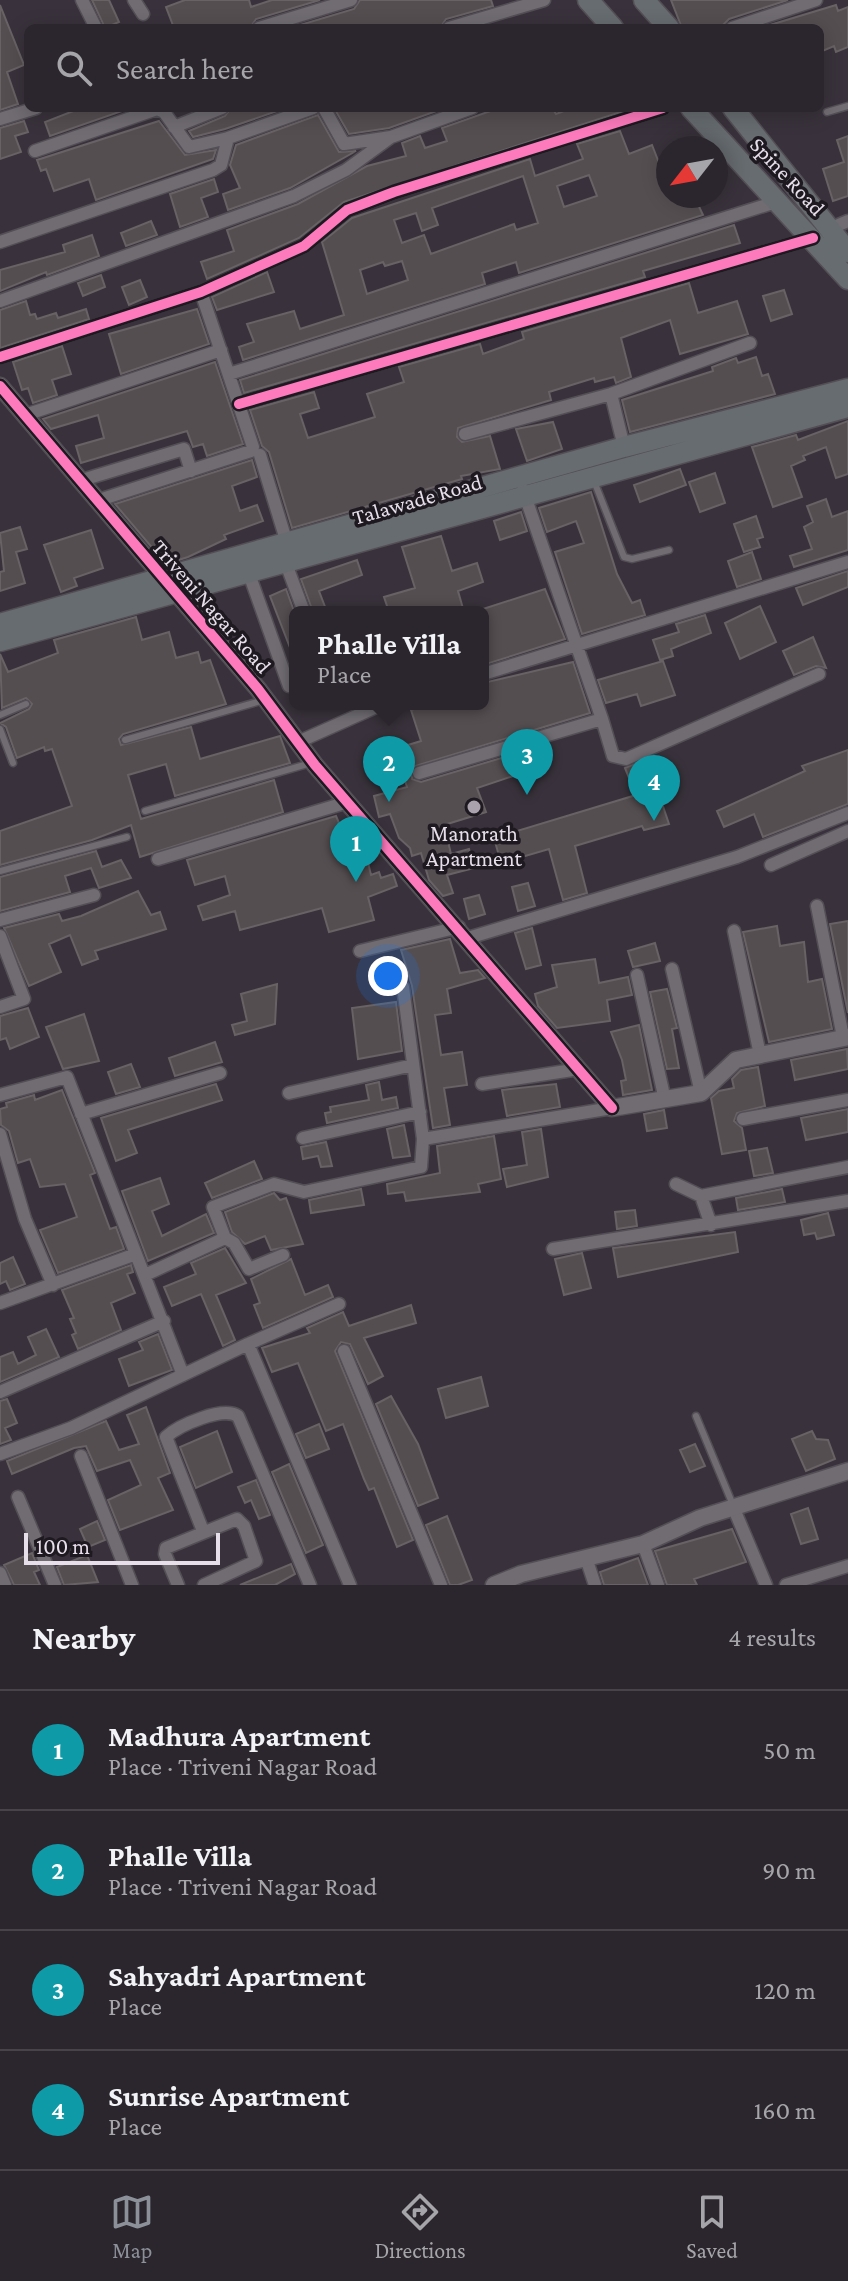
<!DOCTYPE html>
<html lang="en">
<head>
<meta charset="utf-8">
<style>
  :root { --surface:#2b262d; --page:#332e35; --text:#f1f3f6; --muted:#a6a5aa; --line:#474349; --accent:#8c9099 }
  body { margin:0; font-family:"Crimson Pro",serif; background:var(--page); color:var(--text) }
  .compass { position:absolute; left:656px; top:136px; width:72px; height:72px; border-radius:50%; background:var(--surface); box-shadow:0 4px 20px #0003; rotate:239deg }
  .scale { position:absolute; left:24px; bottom:20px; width:196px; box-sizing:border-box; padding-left:8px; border:4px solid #e7e0eb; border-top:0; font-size:22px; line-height:28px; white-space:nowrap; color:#e7e0eb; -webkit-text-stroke:6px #1e1921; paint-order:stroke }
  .you { position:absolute; left:388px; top:976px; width:28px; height:28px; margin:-20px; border:6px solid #fff; border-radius:50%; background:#1a73e8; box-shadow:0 0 0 12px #1a73e833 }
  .badge { display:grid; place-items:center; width:52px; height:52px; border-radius:50%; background:var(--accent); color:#fff; font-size:26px; font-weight:700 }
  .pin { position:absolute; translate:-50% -66px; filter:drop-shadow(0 2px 4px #0008) }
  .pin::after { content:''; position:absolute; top:42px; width:28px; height:24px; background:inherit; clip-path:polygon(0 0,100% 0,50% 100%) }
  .popup { position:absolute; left:289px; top:606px; width:200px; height:104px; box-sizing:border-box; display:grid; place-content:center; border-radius:12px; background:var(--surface); filter:drop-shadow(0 2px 6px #0005); font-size:26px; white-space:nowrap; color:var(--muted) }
  .popup b { font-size:30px; color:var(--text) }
  .popup::after { content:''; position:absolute; left:50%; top:100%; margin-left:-16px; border:16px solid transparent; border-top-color:var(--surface) }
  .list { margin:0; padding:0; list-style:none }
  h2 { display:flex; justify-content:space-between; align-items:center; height:104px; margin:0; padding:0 32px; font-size:34px }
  h2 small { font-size:26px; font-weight:400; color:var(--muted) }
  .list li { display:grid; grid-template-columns:52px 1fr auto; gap:24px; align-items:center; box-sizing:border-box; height:120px; padding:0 32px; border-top:2px solid var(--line) }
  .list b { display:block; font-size:30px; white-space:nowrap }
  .list p { margin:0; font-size:26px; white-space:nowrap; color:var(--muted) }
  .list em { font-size:26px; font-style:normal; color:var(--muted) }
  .icon { flex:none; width:44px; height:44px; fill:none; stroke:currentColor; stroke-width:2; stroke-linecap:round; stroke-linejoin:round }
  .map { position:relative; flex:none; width:848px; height:1585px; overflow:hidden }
  .search { position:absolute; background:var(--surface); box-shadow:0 4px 20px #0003; left:24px; right:24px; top:24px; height:88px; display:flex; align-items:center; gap:20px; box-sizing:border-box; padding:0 28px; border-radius:12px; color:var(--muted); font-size:30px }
  .sheet { height:584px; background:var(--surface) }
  nav { display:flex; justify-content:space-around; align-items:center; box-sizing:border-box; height:112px; border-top:2px solid var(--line); background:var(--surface); font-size:22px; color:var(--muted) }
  nav a { display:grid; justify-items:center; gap:4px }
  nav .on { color:var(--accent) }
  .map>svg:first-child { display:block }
  .building { fill:#554e51; stroke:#686264; stroke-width:2; fill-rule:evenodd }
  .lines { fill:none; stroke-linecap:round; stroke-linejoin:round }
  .service-casing { stroke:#544f57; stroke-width:9 }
  .minor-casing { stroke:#544f57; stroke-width:15 }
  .tertiary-casing { stroke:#544f57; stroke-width:19 }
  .primary-casing { stroke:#544f57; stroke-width:23 }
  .service { stroke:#706c72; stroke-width:6 }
  .minor { stroke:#706c72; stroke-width:12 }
  .tertiary { stroke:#706c72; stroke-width:16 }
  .primary { stroke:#676c70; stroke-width:20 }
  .cycleway-casing { stroke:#1e1921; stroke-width:15 }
  .cycleway { stroke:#fd7abc; stroke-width:10 }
  .poi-dot { fill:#aaa3ae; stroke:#1e1921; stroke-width:3 }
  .labels { text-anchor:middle; stroke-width:7; stroke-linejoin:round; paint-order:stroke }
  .street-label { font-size:22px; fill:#e7e0eb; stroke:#1e1921 }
  .poi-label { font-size:22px; fill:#e7e0eb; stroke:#1e1921 }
</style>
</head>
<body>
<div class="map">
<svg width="848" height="1585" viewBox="0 0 848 1585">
  <rect width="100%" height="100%" fill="#39323c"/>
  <path class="building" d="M92,0H109L119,22L105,28Z
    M185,0H249L251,7L272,0H320L256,19L250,28H174L166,7Z
    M360,0H491L493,6L446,19L440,28H290L354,9Z
    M671,0H788L729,19L720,28H682Z
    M0,5L24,65L7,72L18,104L0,110Z
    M836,5L838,11L848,7V47L836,52L834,46L820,52V28H760Z
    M81,108H124L125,110L50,136L45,122Z
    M231,108H286L225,129L193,137L189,131L225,116Z
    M334,108H445L389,128L349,134Z
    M499,108H552L556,114L572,108H633L344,202L299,238L207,279L201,262L234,251L227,230L298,204L367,166L406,156L402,143L420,136L425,148L447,141L442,128Z
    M318,115L339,152L356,151L290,188L228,210L223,194L240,188L230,165L236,145Z
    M24,121L28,132L15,136L21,152L0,159V128Z
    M159,121L185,155L216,150L213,159L96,200L89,179L54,191L46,169L41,171L37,160Z
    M620,131L629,154L652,145L663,173L668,171V196H694L703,215L519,273L516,262L482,273L485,284L243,360L239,347L254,342L247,324L294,311L300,329L344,315L322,242L352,218L530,159L535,176L583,159L577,144ZM589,175L597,196L564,207L557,186ZM523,176L538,223L516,230L514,224L431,254L424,235L402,243L394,220L416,213L422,231L438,225L432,208ZM402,261L408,280L367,294L360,270L383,262L385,266Z
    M848,136V196L833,201L823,169L844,162L837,140Z
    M214,179L218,192L201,198L208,217L180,227L170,194Z
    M151,221L157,235L126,246L121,233Z
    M734,225L740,243L643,271L645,277L244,393L240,380Z
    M92,235L99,256L47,275L46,272L0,291V270L65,252L63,245Z
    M267,272L274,292L217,310L212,297Z
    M101,275L105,287L83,296L78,283Z
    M140,280L147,297L129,305L122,287Z
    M689,283L698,313L737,301L748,334L680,354L670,320L621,338L631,377L616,383L614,377L595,382L594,378L549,392L551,400L458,428L457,437L462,442L490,436L500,469L461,476L462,479L292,528L269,452L262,446L250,410L314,392L319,408L300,414L308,438L375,417L367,394L404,382L399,367L480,344L483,354L524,339L522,332Z
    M784,290L792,314L771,321L763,296Z
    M26,301L30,315L35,314L37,319L56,313L58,318L86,309L89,319L0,348V310Z
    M197,309L209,344L121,374L109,334Z
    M62,346L71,374L52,380L57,395L33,403L28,388L22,390L13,362Z
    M756,357L762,376L768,374L775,394L630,432L622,400L713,371L712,367L736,358L738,363Z
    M215,362L243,444L207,456L203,444L193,447L187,431L81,463L76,446L104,438L98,415L51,429L43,419Z
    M848,421V474L836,478L826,447L803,456L805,460L791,466L802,497L773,507L752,447L796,435L798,440Z
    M553,422L562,449L527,461L516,429Z
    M252,460L257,477L232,486L240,511L257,505L263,521L224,535L226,539L188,557L166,564L115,504Z
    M680,469L686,485L640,502L634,485Z
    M715,473L725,503L700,512L689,482Z
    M591,492L617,574L632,603L640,600L645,615L582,634L555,552L584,543L576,521L547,532L539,508Z
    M826,499L832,517L848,511V550L794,567L790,556L812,549L804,527L813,522L807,506Z
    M521,512L527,531L500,540L494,521Z
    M756,516L763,537L757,539L760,547L744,552L734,524Z
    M20,527L27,549L16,552L25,583L0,591V572L4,571L0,533Z
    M91,530L103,568L74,578L77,586L61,592L44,545Z
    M441,536L452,571L477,563L483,582L458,591L464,612H389L384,597L415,588L402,547Z
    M752,552L761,579L737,587L728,561Z
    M357,560L362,575L319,591L327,612H313L301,579Z
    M848,571V587L803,605L796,588Z
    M286,589L295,614L294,658L270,596Z
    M545,589L565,639L483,665V609Z
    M760,606L776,642L740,659L725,623Z
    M705,615L711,633L671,649L673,656L660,660L653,640L679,632L676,624Z
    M136,617L142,640L169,632L176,658L198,652L201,663L210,660L226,704L123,734L119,739L121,745L191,727L200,759L280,736L290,763L175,796L166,764L128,775L141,819L274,780L283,812L140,857L131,825L92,840L0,865V831L72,806L52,749L45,751L44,747L17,758L6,727L0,723L29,709L32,704L26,698L2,708L0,654L8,672L58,653L54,640Z
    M813,637L826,668L816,666L794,675L783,651Z
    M663,661L675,695L641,706L637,694L606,703L598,680Z
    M573,662L590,713L412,767V779L421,782L508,756L513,776L477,788L486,812L444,825L451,854L469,849L474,868L447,875L453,893L443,896L429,880L421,853L412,856L410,848L399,838L390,814L379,817L374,796L407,787L395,749L421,741L411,710L431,704H483V683Z
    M848,750V804L763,837L754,814L724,827L717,811L805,771L802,766Z
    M647,759L669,824L644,830L642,826L575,846L587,893L563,900L549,849L501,863L494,838L636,795L625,768Z
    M336,816L352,853L365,850L371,875L379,872L381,878L393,874L397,886L368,897L374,920L329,932L322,908L240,930L235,911L203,920L198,906L230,895L225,876L195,885L187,860Z
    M96,851L102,867L121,860L131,878L99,888L91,868L65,876L70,892L0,911V877Z
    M528,883L535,906L518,911L512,887Z
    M138,891L151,915L160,912L166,929L95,951L98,959L82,965L70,935L49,944L61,972L29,986L4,928L59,914L62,921L81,916Z
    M479,895L485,914L469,919L464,899Z
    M848,921V1013L830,924Z
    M777,926L780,946L804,942L808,982L822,979L832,1029L769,1042L743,932Z
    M532,928L541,965L526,969L515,933Z
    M450,939L460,973L478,970L485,978L447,989L451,1013L435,1015L441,1055L462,1052L467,1085L444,1088L450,1125L433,1128L412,986L401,950Z
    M655,943L660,961L633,967L628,951Z
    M595,959L599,983L628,977L632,995L607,1000L610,1021L557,1028L538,1006L535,994L557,987L552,965Z
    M277,984L275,1024L235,1035L232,1025L247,1021L241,994Z
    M667,989L677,1028L672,1029L679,1068L667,1069L650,992Z
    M396,1002L402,1051L358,1059L352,1008Z
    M28,1008L39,1037L10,1049L6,1038L0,1040V1016Z
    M84,1014L99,1061L63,1069L46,1027Z
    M639,1025L652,1090L623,1095L621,1081L626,1080L622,1060L611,1032Z
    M215,1042L222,1062L175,1076L169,1058Z
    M847,1049L848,1069L795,1080L791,1060Z
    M131,1064L140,1087L116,1094L108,1072Z
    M758,1067L765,1106L737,1113L734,1121L742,1128L746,1150L722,1154L711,1098L719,1091L734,1088L732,1079L741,1070Z
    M379,1082L382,1100L396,1097L398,1108L327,1123L325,1113L331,1112L330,1107L369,1100L366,1085Z
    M216,1084L222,1100L128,1130L137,1153L116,1161L101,1118Z
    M556,1084L560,1107L507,1116L502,1090Z
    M62,1090L95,1173L90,1175L110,1229L116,1227L124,1249L58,1273L40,1230L77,1217L65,1184L40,1187L30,1159L18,1163L9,1131L1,1125L0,1109L7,1107L6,1103L34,1095L35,1100Z
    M848,1109V1132L806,1140L801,1118Z
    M664,1110L667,1128L647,1131L644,1114Z
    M404,1125L410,1156L393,1158L387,1129Z
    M541,1129L548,1177L507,1187L503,1169L527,1165L522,1132Z
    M494,1136L501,1179L478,1184L480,1192L406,1201L404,1192L388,1194L387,1184L440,1173L437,1146Z
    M326,1142L332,1166L321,1167L318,1156L303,1159L301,1147Z
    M767,1148L773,1173L754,1176L749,1151Z
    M254,1161L262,1179L212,1198L205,1183Z
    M160,1178L169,1204L152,1211L162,1236L206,1214L214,1233L148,1261L122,1191Z
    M361,1189L364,1205L311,1213L309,1200Z
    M782,1189L785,1202L738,1210L736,1198Z
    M274,1193L280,1200L286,1198L303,1244L271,1250L265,1236L245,1244L232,1232L225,1212Z
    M635,1210L637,1226L617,1229L615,1212Z
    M828,1213L834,1235L817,1239L815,1233L804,1235L801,1220Z
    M735,1232L738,1252L618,1277L613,1248Z
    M225,1248L246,1283L216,1295L235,1340L223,1346L201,1294L172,1306L164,1287L196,1274L191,1263Z
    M582,1253L591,1288L564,1295L555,1259Z
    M13,1257L25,1284L10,1290L6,1281L0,1284V1263Z
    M291,1259L305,1295L328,1285L333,1297L263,1328L254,1305L260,1303L251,1279Z
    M131,1265L133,1272L127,1274L135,1293L111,1303L121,1330L78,1349L72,1335L76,1333L70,1319L74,1318L62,1290Z
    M411,1305L416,1323L364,1338L383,1376L368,1384L350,1344L341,1342L335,1351L413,1540L397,1547L374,1488L369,1490L364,1479L343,1424L326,1431L298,1363L272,1372L262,1348L310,1333L307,1328L343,1312L349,1326Z
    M46,1329L59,1357L0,1382V1357L13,1352L18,1364L36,1355L28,1337Z
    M158,1334L172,1370L129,1386L119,1359L143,1350L139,1342Z
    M481,1377L488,1406L446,1418L438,1389Z
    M391,1396L418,1444L438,1498L418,1506L376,1404Z
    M7,1399L17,1423L5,1428L11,1440L0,1444V1401Z
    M146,1407L170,1473L158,1478L173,1510L120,1530L108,1500L141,1485L130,1460L97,1471L86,1446L74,1448L12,1474L7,1461L106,1421L119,1450L139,1444L127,1415Z
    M319,1424L329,1449L306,1458L296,1434Z
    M217,1431L232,1472L196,1488L180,1447Z
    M812,1431L816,1439L828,1440L835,1459L806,1471L792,1439Z
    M695,1444L705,1466L690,1472L680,1450Z
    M289,1464L323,1545L306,1553L272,1472Z
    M256,1480L270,1515L259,1519L251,1500L245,1503L238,1487Z
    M808,1508L818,1539L801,1544L791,1514Z
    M447,1516L472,1580L458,1585H450L426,1525Z
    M97,1521L105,1540L88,1547L80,1529Z
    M732,1529L746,1562L694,1579L697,1585H667L655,1551Z
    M32,1553L39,1570L34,1572L40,1585H14L4,1565Z
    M87,1555L98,1582L64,1585L57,1567Z
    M638,1558L648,1585H604L600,1572Z
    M291,1564L295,1574L275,1585H240Z"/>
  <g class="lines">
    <g class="service-casing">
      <path id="service" d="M827,112L848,106
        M594,481L624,557L632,559L669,550
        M0,715L26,704
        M0,729L13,763
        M125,740L264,700
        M145,811L311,763
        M0,871L127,837
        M696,1416L733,1505"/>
    </g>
    <g class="minor-casing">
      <path id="minor" d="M82,0L96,28
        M134,0L143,14
        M259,28L351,0
        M449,28L544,0
        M732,28L816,0
        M324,108L344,144L391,137
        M0,119L36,108
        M174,127L222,108
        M35,151L157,109L164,112L189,147L228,138
        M829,229L848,221
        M0,242L213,170L221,165L228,138L313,108
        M0,301L294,196L346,170L391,137L472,108
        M0,357L201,292L304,246L347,210L394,192L663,108
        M229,374L779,201
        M611,394L624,447
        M239,404L813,238
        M25,415L221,350
        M465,434L611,394L750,343
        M260,455L287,543
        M79,481L184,449L191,471
        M96,501L251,451L253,447L201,292
        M285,561L304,612
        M248,571L289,686
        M483,674L848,562
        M602,719L613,756L626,759L819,674
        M298,742L383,704
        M419,773L602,719L523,490
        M158,859L348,802
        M771,865L848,831
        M817,906L843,1037
        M0,920L94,895
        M734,931L760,1055
        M0,936L24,999L0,1007
        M468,938L737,857L848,813
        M360,951L459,927
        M672,969L701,1093
        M637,975L665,1100
        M403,987L423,1139L612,1108
        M482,1084L579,1069
        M289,1093L413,1065
        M0,1095L67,1077L183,1375
        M81,1114L220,1073
        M743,1119L848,1100
        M0,1134L25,1219L53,1285
        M303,1138L420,1112
        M676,1184L701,1196L711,1225
        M701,1196L848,1167
        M225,1238L234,1243L249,1269L283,1255
        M553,1249L848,1201
        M145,1275L225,1238L213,1207L274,1184L304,1192L421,1167L423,1139
        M0,1303L136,1254
        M248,1344L339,1304
        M344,1351L441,1585
        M0,1392L164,1321
        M0,1454L71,1428L248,1344L350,1585
        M81,1456L132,1585
        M18,1497L55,1585
        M734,1509L766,1585
        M203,1531L166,1437C179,1425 223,1406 238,1416L310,1585
        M643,1544L658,1585
        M586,1558L595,1585
        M0,1573L5,1585
        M178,1585L165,1554L166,1548L237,1519L244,1526L256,1561L204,1585
        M786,1585L848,1566"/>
    </g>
    <g class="tertiary-casing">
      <path id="tertiary" d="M0,386L258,689L315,765L612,1108L701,1093L736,1060L848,1037
        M494,1585L521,1574L643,1544L700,1518L848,1471"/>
    </g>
    <g class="primary-casing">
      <path id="primary" d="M588,0L613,28
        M644,0L669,28
        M691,108L848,279
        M733,108L848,252
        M0,624L624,447L848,389
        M0,641L848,407"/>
    </g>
    <use href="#service" class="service"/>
    <use href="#minor" class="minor"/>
    <use href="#tertiary" class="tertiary"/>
    <use href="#primary" class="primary"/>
    <g class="cycleway-casing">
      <path id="cycleway" d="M0,357L201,292L304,246L347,210L394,192L663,108
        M0,386L258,689L315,765L612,1108
        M239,404L813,238"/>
    </g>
    <use href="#cycleway" class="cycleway"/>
  </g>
  <circle class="poi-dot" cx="474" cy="807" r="8"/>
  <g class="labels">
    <g class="street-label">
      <text transform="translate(788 176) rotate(47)" y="8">Spine Road</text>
      <text transform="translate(417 499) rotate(-16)" y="8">Talawade Road</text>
      <text transform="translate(212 606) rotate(49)" y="8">Triveni Nagar Road</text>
    </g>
    <g class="poi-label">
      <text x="474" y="841">Manorath<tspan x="474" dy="25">Apartment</tspan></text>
    </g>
  </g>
</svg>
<svg class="compass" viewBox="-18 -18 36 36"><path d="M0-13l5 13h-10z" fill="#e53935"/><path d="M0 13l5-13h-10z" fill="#a6a5aa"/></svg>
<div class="scale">100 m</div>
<div class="you"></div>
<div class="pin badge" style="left:356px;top:882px;background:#0f9aa8">1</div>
<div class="pin badge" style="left:389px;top:802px;background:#0f9aa8">2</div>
<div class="popup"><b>Phalle Villa</b>Place</div>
<div class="pin badge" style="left:527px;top:795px;background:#0f9aa8">3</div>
<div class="pin badge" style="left:654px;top:821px;background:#0f9aa8">4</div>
<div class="search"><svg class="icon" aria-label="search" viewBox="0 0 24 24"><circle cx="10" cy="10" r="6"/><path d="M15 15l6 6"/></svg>Search here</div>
</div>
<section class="sheet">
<h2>Nearby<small>4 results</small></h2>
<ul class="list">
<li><span class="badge" style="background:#0f9aa8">1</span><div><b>Madhura Apartment</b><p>Place · Triveni Nagar Road</p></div><em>50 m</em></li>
<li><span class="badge" style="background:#0f9aa8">2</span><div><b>Phalle Villa</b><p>Place · Triveni Nagar Road</p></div><em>90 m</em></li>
<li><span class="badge" style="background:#0f9aa8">3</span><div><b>Sahyadri Apartment</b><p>Place</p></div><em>120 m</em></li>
<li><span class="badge" style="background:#0f9aa8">4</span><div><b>Sunrise Apartment</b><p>Place</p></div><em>160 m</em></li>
</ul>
</section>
<nav>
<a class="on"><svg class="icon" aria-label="map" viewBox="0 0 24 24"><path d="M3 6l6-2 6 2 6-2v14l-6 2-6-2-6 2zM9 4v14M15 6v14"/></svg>Map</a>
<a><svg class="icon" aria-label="directions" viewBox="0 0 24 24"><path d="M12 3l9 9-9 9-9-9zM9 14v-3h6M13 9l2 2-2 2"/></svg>Directions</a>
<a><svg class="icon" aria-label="saved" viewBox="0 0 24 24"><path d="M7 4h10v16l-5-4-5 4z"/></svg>Saved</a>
</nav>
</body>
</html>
